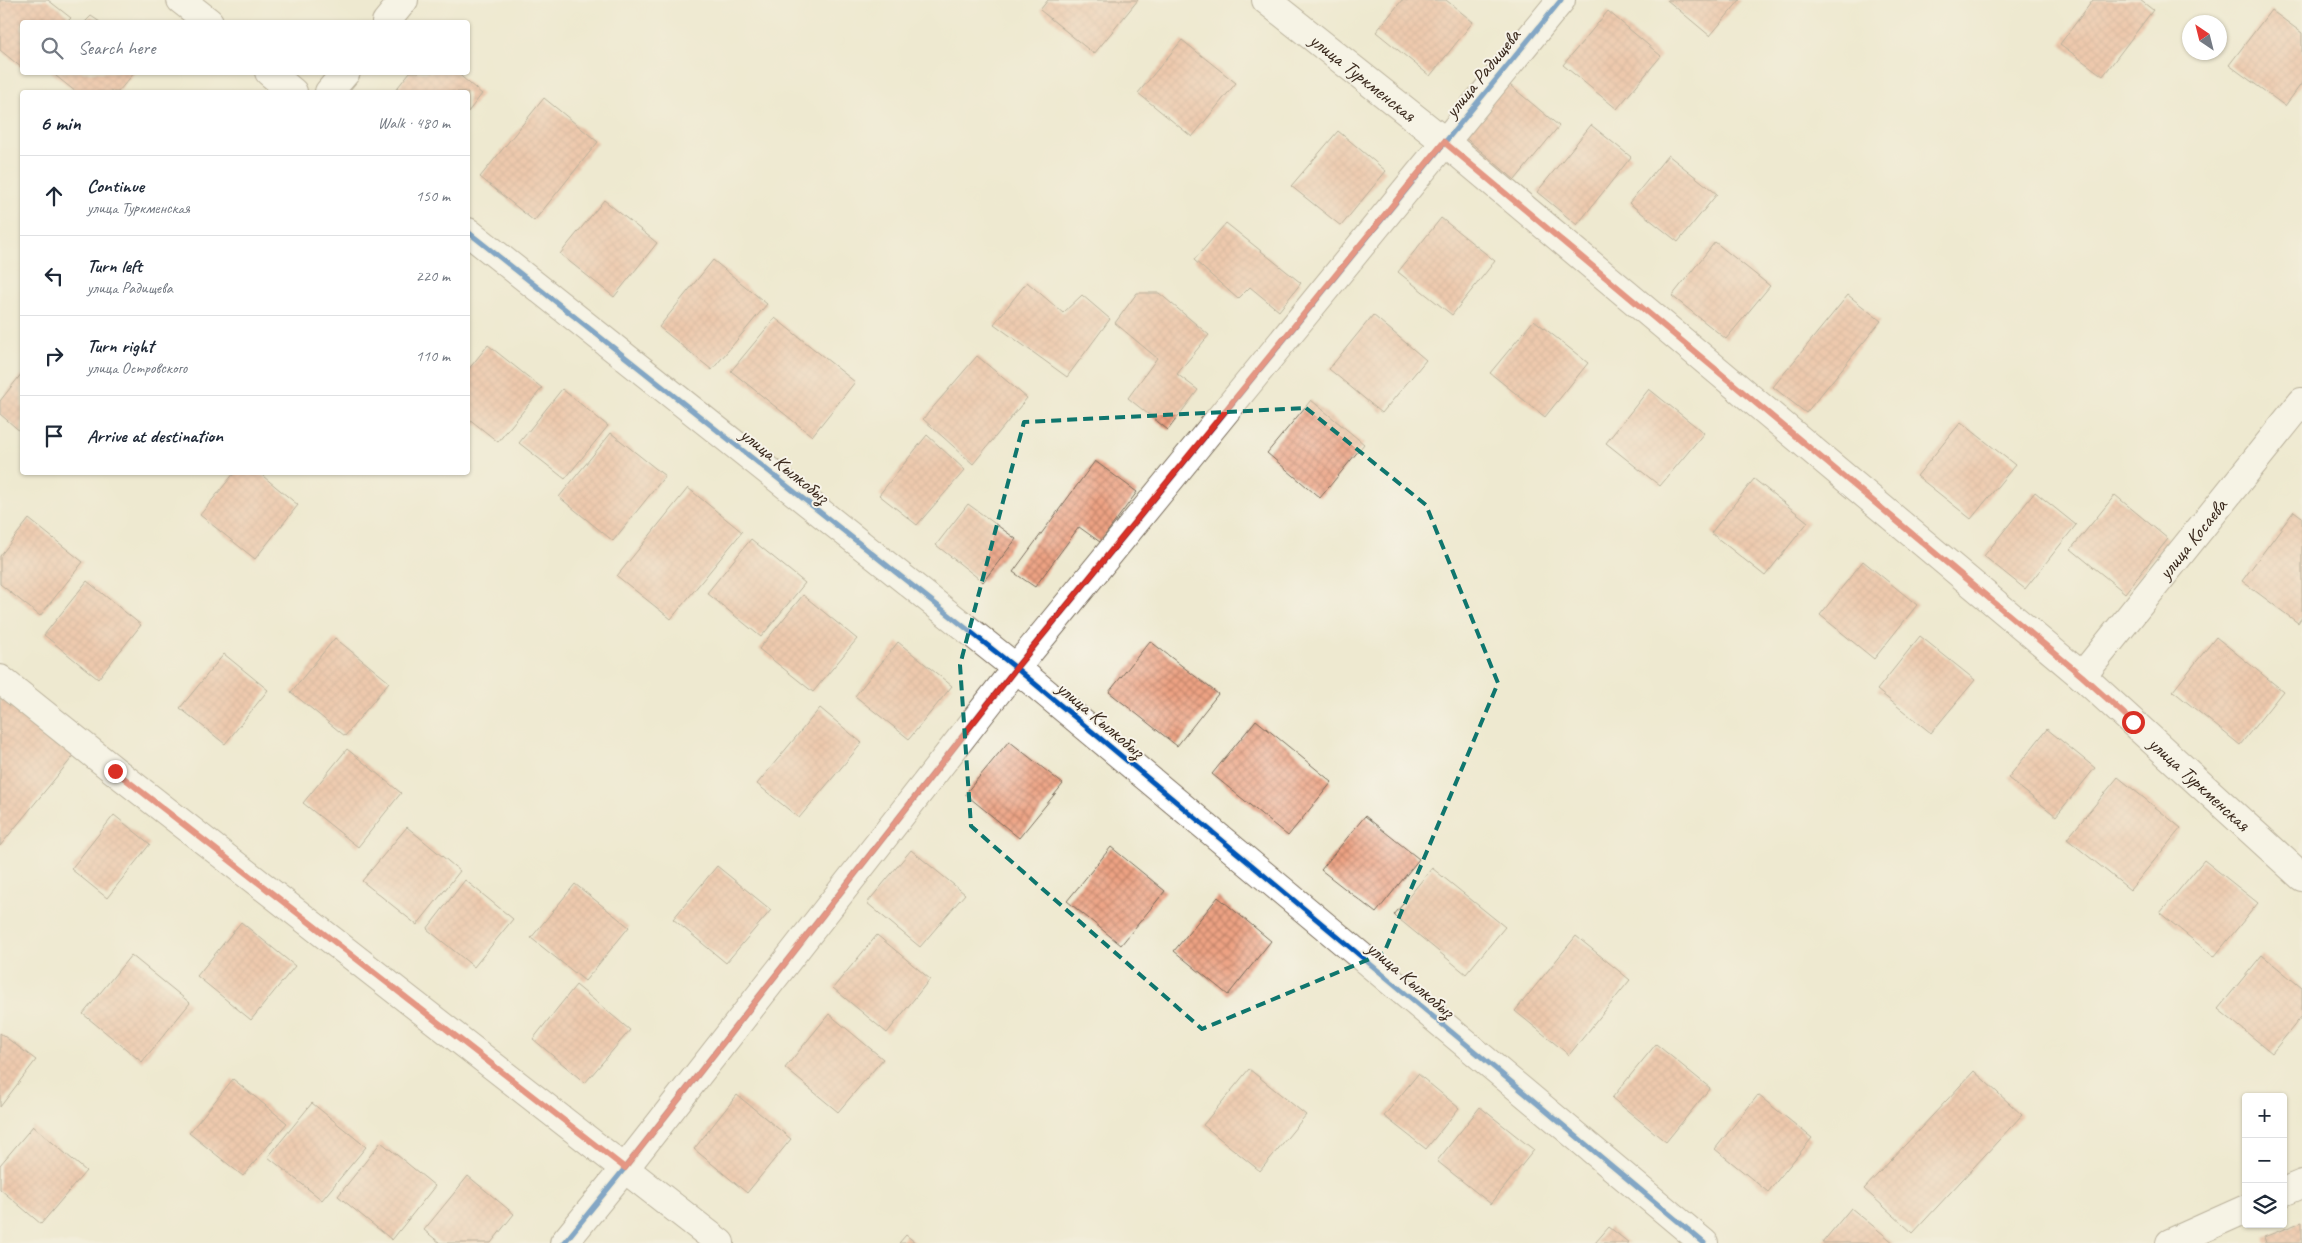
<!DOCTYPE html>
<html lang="en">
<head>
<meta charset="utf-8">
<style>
  :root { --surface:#fff; --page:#f2f2f3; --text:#1f2937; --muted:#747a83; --line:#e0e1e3 }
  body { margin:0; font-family:Caveat,sans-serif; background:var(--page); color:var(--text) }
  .controls { position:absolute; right:15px; bottom:15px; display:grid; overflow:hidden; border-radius:5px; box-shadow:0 1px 4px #0004 }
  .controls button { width:45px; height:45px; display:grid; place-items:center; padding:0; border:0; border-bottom:1px solid var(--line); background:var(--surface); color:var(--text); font:25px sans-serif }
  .compass { position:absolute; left:2182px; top:15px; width:45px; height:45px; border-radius:50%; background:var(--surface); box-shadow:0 1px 4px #0004; rotate:325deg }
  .stop { position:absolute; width:15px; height:15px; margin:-11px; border:4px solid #d93025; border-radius:50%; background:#fff }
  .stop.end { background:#d93025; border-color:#fff; box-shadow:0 1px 5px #0008 }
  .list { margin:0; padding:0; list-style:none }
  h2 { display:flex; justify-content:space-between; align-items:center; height:65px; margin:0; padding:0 20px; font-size:21px }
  h2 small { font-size:16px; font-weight:400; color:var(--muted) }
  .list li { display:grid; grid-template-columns:32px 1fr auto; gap:15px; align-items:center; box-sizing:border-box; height:80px; padding:0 20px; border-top:1px solid var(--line) }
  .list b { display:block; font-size:19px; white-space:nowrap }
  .list p { margin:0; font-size:16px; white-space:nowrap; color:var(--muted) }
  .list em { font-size:16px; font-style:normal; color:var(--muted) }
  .icon { flex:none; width:28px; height:28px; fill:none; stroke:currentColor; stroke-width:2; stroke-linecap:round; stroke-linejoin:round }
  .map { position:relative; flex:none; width:2302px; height:1243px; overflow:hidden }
  .search { position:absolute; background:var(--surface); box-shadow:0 1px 4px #0004; left:20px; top:20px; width:450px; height:55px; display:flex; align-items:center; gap:12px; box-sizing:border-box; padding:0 18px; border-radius:5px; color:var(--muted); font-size:19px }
  .panel { position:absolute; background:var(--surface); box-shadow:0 1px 4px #0004; left:20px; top:90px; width:450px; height:385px; border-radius:5px }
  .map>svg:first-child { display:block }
  .building { fill:url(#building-cross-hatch) }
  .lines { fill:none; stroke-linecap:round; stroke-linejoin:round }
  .minor-casing { stroke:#7a6d5c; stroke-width:30 }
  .tertiary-casing { stroke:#7a6d5c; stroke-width:30 }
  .minor { stroke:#fff; stroke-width:28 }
  .tertiary { stroke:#fff; stroke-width:28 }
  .cycleway-casing { stroke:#f7f3e8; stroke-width:8 }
  .cycleway { stroke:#0057b8; stroke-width:5 }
  .route { stroke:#d93025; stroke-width:6 }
  .marked { fill:none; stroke:#0f766e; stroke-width:4; stroke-dasharray:10 6; stroke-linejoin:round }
  .labels { text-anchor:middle; stroke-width:4; stroke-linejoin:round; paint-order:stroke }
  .street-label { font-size:20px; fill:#3b2a1e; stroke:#f7f3e8 }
</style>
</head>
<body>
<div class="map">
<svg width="2302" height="1243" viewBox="0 0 2302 1243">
  <defs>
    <pattern id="building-cross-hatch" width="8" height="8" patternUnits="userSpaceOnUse" patternTransform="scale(1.25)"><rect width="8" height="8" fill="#eda283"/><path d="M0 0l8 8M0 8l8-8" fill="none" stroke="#c1846b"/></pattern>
  </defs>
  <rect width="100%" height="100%" fill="#f7f3e8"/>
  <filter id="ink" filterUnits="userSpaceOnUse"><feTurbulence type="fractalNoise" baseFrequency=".02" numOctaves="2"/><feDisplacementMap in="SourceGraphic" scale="10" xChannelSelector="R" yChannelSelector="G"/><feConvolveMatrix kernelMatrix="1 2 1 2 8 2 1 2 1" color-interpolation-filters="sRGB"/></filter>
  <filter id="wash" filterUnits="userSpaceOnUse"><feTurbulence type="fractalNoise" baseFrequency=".0096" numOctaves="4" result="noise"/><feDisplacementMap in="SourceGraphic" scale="20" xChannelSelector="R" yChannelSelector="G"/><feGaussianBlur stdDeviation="1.12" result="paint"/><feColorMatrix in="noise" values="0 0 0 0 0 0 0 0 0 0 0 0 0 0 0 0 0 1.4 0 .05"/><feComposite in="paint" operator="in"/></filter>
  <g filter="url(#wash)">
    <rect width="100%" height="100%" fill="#eee9d0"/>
    <g id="blocks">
      <path class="building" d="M0,0H48L71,18L67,22H22V68L0,50Z
        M1048,0H1138L1094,54L1040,10Z
        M1402,0H1446L1473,22L1430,76L1376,32Z
        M1667,0H1740L1710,36Z
        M2093,0H2140L2153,10L2103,76L2060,44Z
        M2271,10L2302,33V83L2285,106L2229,65Z
        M1608,11L1661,56L1617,109L1563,65Z
        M91,16L100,22H85Z
        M1182,40L1236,83L1192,137L1138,93Z
        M51,72H135L118,92H76Z
        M410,72H456L482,94L468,112V92H394Z
        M1505,81L1559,126L1515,180L1462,135Z
        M544,98L598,142L534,221L480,177Z
        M1591,125L1631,157L1577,225L1537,192Z
        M1338,131L1386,171L1341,226L1291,186Z
        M1668,155L1717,194L1678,242L1629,203Z
        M604,200L657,243L614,297L560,254Z
        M1441,218L1495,261L1452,315L1398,272Z
        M1226,223L1301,283L1279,311L1250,287L1238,299L1194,260Z
        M1715,242L1770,286L1726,339L1672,296Z
        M713,260L767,304L712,370L659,327Z
        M1027,282L1063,313L1082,295L1110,319L1067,377L994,324Z
        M1137,293H1159L1209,335L1177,374L1198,390L1168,430L1128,398L1157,358L1115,323Z
        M1848,295L1881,321L1806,413L1773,387Z
        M1373,315L1426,360L1382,413L1329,369Z
        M775,318L855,382L812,436L731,371Z
        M1534,320L1588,363L1545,417L1490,373Z
        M488,345L542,388L498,442L468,418V370Z
        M977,356L1027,398L973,464L923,419Z
        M22,373V433L0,414V401Z
        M562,389L608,426L565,479L519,443Z
        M1649,389L1704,433L1660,486L1606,443Z
        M1311,400L1364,444L1320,498L1267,453Z
        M1961,422L2015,465L1971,519L1917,476Z
        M611,433L665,476L613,541L559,497Z
        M927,435L965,470L917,525L879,495Z
        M1095,461L1137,492L1100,542L1079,527L1035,587L1013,572Z
        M235,472H258L298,505L255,559L200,515Z
        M1754,479L1808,522L1765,576L1711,533Z
        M688,488L742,532L671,619L617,576Z
        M2035,492L2076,525L2025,589L1984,556Z
        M2115,495L2168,539L2125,593L2071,549Z
        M968,504L1016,539L983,582L936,545Z
        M2294,511L2302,517V617L2298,623L2242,581Z
        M29,519L83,562L40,616L0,584V556Z
        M751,539L805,583L761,637L707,593Z
        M1863,561L1917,605L1874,659L1820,615Z
        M87,581L141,625L98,679L44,635Z
        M803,595L857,639L813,692L759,649Z
        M1920,636L1975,680L1931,733L1877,690Z
        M2216,637L2283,691L2240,745L2173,691Z
        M335,638L389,682L345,736L291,692Z
        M1150,641L1218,694L1177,746L1109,692Z
        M898,642L952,686L909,739L855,696Z
        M224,654L268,690L225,744L180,708Z
        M2,694L76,753L0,846V697Z
        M820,708L862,743L799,818L757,784Z
        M1256,720L1332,782L1288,836L1212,774Z
        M2047,729L2095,768L2056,816L2008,778Z
        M1009,741L1063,784L1019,838L965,794Z
        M347,749L401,793L358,847L303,803Z
        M2118,777L2181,828L2130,890L2067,839Z
        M114,815L150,844L107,898L71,869Z
        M1365,816L1419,859L1376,913L1321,870Z
        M407,827L460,871L417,925L362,881Z
        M1111,847L1165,891L1121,945L1067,901Z
        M911,850L965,894L920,947L867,903Z
        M2204,860L2258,903L2214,957L2160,913Z
        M717,866L771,910L726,963L673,919Z
        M1432,868L1505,927L1466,974L1394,915Z
        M465,880L513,919L474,967L427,929Z
        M575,884L629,927L585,981L531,938Z
        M1218,897L1271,941L1228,995L1174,951Z
        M241,922L295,966L251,1020L197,976Z
        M877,935L930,979L887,1033L833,988Z
        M1576,936L1630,980L1569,1055L1515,1011Z
        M131,955L190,1003L142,1062L83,1014Z
        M2262,955L2302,988V1016L2272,1053L2218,1009Z
        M576,985L630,1030L585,1083L533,1039Z
        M829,1014L883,1059L838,1112L785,1068Z
        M0,1033L36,1060L0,1107Z
        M1656,1044L1710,1088L1666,1142L1612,1098Z
        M1249,1069L1306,1115L1260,1171L1203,1125Z
        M1974,1071L2022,1115L1913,1233L1864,1189Z
        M1418,1074L1459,1108L1426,1149L1384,1116Z
        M233,1079L287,1123L243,1176L189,1133Z
        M737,1095L791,1139L747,1193L694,1149Z
        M1758,1095L1812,1138L1768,1192L1715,1149Z
        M312,1103L366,1147L322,1200L268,1157Z
        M1480,1107L1534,1150L1491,1204L1437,1161Z
        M33,1126L86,1171L41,1224L0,1189V1165Z
        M381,1142L435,1186L392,1240L338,1196Z
        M468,1176L514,1214L491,1243H440L424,1230Z
        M1851,1208L1894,1243H1822Z
        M2302,1222V1243H2266L2264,1237Z
        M1609,1227L1629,1243H1595Z
        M906,1235L916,1243H899Z"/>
    </g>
  </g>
  <g filter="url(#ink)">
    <use href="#blocks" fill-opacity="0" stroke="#7a6d5c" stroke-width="1"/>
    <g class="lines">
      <g class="minor-casing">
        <g id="minor">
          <path d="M181,0L209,22"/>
          <path id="s1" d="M1266,0L1445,142L2082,676L2302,877"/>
          <path d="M386,22L404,0"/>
          <path d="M269,72L293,92"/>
          <path d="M329,92L346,72"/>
          <path d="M468,232L1016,668L1704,1243"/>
          <path id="s2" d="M2082,676L2302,402"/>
          <path d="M0,679L115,771L720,1243"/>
          <path d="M564,1243L625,1168L1016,668L1561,0"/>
        </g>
      </g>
      <g class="tertiary-casing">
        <path id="tertiary" d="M2283,1192L2302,1184
          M2170,1243L2246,1209"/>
      </g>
      <use href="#minor" class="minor"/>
      <use href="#tertiary" class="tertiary"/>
      <g class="cycleway-casing">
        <path id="cycleway" d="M468,232L1016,668L1704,1243
          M564,1243L625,1168L1016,668L1561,0"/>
      </g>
      <use href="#cycleway" class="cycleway"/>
    </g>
  </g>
  <g class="lines" filter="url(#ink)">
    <path class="route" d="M115,771L625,1168L1016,668L1444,142L2082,676L2133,722"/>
  </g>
  <path d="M0 0H2302V1243H0ZM1306,408L1426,505L1498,683L1384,953L1202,1029L971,826L960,665L1024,422Z" fill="#eee9d0" fill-opacity=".55" fill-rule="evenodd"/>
  <path class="marked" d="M1306,408L1426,505L1498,683L1384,953L1202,1029L971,826L960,665L1024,422Z"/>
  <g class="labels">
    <g class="street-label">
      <text transform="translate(1482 73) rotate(-51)" y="7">улица Радищева</text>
      <text dy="7" stroke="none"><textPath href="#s1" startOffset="124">улица Туркменская</textPath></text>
      <text transform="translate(785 465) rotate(39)" y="7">улица Кылкобыз</text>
      <text dy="7" stroke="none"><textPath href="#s2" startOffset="176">улица Косаева</textPath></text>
      <text transform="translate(1101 719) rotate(40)" y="7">улица Кылкобыз</text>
      <text dy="7" stroke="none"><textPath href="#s1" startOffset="1219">улица Туркменская</textPath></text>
      <text transform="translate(1411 979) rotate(40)" y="7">улица Кылкобыз</text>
    </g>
  </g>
</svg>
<div class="controls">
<button>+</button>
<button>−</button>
<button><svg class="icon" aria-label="layers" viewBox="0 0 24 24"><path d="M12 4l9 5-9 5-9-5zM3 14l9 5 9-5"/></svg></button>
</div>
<svg class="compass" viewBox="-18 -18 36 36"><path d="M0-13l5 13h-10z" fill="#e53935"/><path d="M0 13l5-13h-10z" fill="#747a83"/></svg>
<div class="stop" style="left:2133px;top:722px"></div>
<div class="stop end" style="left:115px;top:771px"></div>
<div class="search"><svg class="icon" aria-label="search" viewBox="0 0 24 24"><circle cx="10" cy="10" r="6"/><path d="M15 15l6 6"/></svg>Search here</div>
<section class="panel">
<h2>6 min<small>Walk · 480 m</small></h2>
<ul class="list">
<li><svg class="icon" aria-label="ahead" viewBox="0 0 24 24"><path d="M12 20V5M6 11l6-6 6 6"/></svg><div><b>Continue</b><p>улица Туркменская</p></div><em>150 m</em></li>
<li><svg class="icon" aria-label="left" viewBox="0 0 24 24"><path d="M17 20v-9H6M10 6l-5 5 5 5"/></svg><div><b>Turn left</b><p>улица Радищева</p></div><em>220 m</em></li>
<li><svg class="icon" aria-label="right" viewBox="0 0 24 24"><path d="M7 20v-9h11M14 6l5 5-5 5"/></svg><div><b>Turn right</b><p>улица Островского</p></div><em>110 m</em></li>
<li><svg class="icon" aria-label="arrive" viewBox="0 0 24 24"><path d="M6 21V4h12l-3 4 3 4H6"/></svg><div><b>Arrive at destination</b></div></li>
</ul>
</section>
</div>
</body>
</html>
